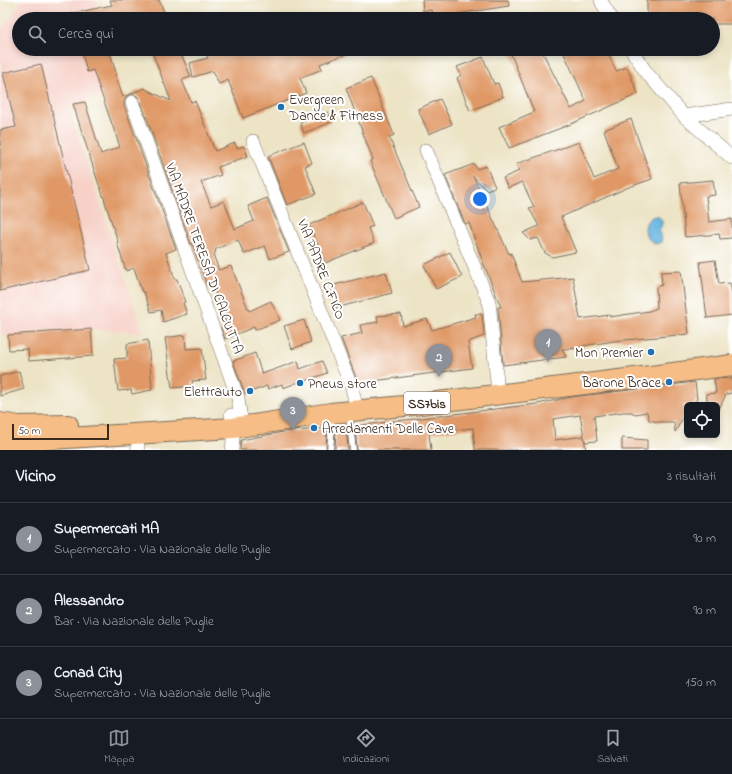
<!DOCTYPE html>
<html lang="it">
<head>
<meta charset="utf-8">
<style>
  :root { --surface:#171b24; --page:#20242c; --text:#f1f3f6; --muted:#9ea1a6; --line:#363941; --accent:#8c9099 }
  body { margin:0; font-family:"Indie Flower",sans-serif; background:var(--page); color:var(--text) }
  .controls { position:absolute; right:12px; bottom:12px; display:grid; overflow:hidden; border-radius:6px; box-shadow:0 2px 6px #0003 }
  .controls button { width:36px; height:36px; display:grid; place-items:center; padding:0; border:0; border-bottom:1px solid var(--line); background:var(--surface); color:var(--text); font:20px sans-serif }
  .scale { position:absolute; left:12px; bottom:10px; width:97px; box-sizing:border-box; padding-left:4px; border:2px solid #3b2a1e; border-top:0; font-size:11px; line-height:14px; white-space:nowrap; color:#3b2a1e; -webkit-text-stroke:3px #fff; paint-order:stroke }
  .you { position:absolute; left:480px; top:199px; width:14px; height:14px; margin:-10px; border:3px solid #fff; border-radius:50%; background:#1a73e8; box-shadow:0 0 0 6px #1a73e833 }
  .badge { display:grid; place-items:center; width:26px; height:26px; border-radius:50%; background:var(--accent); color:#fff; font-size:13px; font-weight:700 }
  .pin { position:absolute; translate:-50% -33px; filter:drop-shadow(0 1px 2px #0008) }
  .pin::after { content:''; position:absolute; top:21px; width:14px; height:12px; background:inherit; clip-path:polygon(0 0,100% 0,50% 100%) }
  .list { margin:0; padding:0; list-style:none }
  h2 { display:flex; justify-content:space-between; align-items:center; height:52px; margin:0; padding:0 16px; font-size:17px }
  h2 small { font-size:13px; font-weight:400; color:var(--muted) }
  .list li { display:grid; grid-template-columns:26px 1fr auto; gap:12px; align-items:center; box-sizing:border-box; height:72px; padding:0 16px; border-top:1px solid var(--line) }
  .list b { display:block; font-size:15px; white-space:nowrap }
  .list p { margin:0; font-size:13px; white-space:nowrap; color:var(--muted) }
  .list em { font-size:13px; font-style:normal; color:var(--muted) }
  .icon { flex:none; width:22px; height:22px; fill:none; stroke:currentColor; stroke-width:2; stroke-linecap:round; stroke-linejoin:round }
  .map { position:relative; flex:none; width:732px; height:450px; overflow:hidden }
  .search { position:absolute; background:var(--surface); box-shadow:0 2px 6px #0003; left:12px; right:12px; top:12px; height:44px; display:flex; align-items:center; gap:10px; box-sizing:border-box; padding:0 14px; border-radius:22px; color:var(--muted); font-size:15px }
  .sheet { height:268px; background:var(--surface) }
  nav { display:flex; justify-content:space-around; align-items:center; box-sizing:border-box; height:56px; border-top:1px solid var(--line); background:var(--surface); font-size:11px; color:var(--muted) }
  nav a { display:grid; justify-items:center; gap:2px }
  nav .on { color:var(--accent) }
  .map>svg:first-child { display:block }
  .built { fill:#f7d1c8 }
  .water { fill:#6ab7e3; stroke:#527080 }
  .building { fill:#e09966; fill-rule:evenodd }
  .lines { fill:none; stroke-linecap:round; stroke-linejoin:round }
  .service-casing { stroke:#796b59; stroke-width:8 }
  .minor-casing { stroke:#796b59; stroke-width:14 }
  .primary-casing { stroke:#796b59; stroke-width:22 }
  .service { stroke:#fff; stroke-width:6 }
  .minor { stroke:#fff; stroke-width:13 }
  .primary { stroke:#f6be86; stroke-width:20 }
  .poi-dot { fill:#1f6fb2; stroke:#fff; stroke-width:1.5 }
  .labels { text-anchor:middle; stroke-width:4; stroke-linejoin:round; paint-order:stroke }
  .shield { fill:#fff; stroke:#766a62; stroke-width:1 }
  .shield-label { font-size:13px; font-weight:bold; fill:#3b2a1e }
  .poi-label { font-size:14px; fill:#3b2a1e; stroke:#fff; text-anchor:start }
  .street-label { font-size:14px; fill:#3b2a1e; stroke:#fff }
</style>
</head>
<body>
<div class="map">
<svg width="732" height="450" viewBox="0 0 732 450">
  <rect width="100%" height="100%" fill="#fff"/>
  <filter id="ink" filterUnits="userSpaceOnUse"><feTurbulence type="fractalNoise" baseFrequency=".025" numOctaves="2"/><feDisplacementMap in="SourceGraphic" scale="8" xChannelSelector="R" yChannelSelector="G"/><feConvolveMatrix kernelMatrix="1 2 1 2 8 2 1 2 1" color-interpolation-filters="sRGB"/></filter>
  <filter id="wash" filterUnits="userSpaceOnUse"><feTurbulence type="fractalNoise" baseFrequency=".012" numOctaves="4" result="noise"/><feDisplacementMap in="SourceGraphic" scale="16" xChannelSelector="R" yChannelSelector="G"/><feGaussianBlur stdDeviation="0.9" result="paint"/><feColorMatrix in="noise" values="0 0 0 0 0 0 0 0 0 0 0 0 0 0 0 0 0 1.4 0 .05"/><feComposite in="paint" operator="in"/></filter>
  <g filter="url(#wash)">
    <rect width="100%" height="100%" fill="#ede4c6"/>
    <path class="built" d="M23,0H95L101,19H19V49H109L116,73L121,88L68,106L143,333L91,329L0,336V30Z"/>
    <path class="water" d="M657,216C666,221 661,225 659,232C660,237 664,238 660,243L655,244C651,241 647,238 646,234C643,225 648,216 657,216Z"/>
    <g id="blocks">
      <path class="building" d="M110,0H159L167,19H71L70,14L112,5Z
        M422,0H508L509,6L456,14V19H434L432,10L423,11Z
        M647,0H732V24H713V19H647Z
        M84,49H109L116,73L115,74L123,97L145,88L147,90L171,101L151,49H179L191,77L182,80L191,102L195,101L215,151L235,143L237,148L244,146L248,156L218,167L221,175L201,182L211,206L224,201L235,229L254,221L248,206L267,198L289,252L270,259L265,246L244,254L238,240L216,249L214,257L219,270L231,266L249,311L271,301L280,320L255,330L254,327L225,339L221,327L226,324L223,313L212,284L207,286L202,271L192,243L191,244L140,99L137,96L133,94H130L126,97L124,101V105L176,249L166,253L175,279H177L185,302L183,303L187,314L163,322L161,310L151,312L144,292H142L134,268L126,271L117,243L118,242L105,202V201L97,179L73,104L85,102L101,154L120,147L93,70L87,72L82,53H85Z
        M204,49H357V50L320,64L322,69L300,78L306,93L243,118L228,80L219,84L213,71L193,77L190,63L208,58Z
        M509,49H541L571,109L586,101L562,49H606L616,71L627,67L638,94L571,124L509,148L499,127L534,112Z
        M483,57L494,84L498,83L503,97L470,111L457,78L461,75L457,67Z
        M41,64L90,270L0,291V130L16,127L3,73Z
        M371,78L394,135L389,137L419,207L394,218L370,161L373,160L346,88Z
        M440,99L452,124L429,134L418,109Z
        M328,112L332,122L304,133L300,123Z
        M631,119L652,179L629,187L561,217L576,252L562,255L552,257L545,253L538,238L530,240L523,233L539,226L529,208L534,207L522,182L508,188L503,178L519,171L516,164L579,142L594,179L618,169L604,130Z
        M304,142L312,163L305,166L316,194L287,205L268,156Z
        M474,164L477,169L486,166L495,187L486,190L473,176L509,254L511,253L522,282L573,277L580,319L610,315V317L649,311L657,308L656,287L662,285L661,272L681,271L689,334L614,341L583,346V348L562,349L566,357L503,365L498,307H501L484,265L469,223L465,224L445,175Z
        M713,180L715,195L706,196L709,222L732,219V238L720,239L719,234L685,237L680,183Z
        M363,202L373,226L368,228L374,243L325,263L309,225Z
        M450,252L462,277L436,289L424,265Z
        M715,260L719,284L730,283L732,295V315L707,318L700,262Z
        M386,272L392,293L336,308L330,286Z
        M401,314L403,326L427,319L432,330L476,317L475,314H482L484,336L468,342L472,368L358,383L341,338L362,333L360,325L378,322L377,316Z
        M304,320L311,342L292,349L284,326Z
        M91,329L93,356L29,361L28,349L9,350L8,335Z
        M185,335L186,349L202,348L206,380L192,381L193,386L172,388L165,338Z
        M148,340L152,390L132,394L131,390L118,391L114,359L127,358V344Z
        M255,353L262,374L298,361L300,369L322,361L327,373L305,381L304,380L283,388L282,384L268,389L267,386L245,394L233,361Z
        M19,371L24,389L0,396V376Z
        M732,378V393L726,394L718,412L717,405H708L706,394L716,393L714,379Z
        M695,382L697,399L694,404L683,405L685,414L675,432L674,422H658L649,420L647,412L635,414L631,412H623L594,416L597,441L585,442L584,437L586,450H475L473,428L429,433L431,450H357L355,426L537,404L571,397ZM580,415L584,436L555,440L553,419Z
        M346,427L348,450H335L336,428Z
        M327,428L326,450H240L241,440L283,432Z
        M622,438L647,440V450H622Z"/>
    </g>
  </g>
  <g filter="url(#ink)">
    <use href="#blocks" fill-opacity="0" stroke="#796b59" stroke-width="1"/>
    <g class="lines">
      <g class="service-casing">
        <path id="service" d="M349,415L353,450
          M330,450L332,426L331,417"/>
      </g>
      <g class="minor-casing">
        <path id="minor" d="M601,0L602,3L612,19
          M631,49L646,72L684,116L732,158
          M132,102L238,398L240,413L243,426
          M684,116L732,109
          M253,141L352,388L357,410
          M426,150L489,302L497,382V395
          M231,415C233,427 234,438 232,450
          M137,434L138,450"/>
      </g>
      <g class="primary-casing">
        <path id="primary" d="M0,423L19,426L68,425
          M0,442L233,428L331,413L404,406L651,376L732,365"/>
      </g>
      <use href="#service" class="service"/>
      <use href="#minor" class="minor"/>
      <use href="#primary" class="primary"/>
    </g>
  </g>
  <g class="poi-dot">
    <circle cx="281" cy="107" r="4"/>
    <circle cx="651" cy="352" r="4"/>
    <circle cx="669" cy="382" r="4"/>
    <circle cx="300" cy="383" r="4"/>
    <circle cx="250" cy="391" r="4"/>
    <circle cx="314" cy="428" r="4"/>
  </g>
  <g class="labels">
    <rect class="shield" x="404" y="392" width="46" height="22" rx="3"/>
    <g class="shield-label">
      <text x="427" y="408">SS7bis</text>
    </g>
    <g class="poi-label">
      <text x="289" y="104">Evergreen<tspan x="289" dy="16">Dance &amp; Fitness</tspan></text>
      <text x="643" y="357" text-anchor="end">Mon Premier</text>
      <text x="661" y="387" text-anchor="end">Barone Brace</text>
      <text x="308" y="388">Pneus store</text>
      <text x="242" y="396" text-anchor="end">Elettrauto</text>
      <text x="322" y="433">Arredamenti Delle Cave</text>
    </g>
    <g class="street-label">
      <text transform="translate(205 258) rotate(70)" y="5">VIA MADRE TERESA DI CALCUTTA</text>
      <text transform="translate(322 269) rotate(68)" y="5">VIA PADRE C.FICO</text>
    </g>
  </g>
</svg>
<div class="controls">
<button><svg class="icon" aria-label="locate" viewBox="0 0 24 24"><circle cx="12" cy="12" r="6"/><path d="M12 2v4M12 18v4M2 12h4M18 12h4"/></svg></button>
</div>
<div class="scale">50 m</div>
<div class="you"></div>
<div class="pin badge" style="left:548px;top:362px">1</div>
<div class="pin badge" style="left:439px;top:377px">2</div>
<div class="pin badge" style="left:293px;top:430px">3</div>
<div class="search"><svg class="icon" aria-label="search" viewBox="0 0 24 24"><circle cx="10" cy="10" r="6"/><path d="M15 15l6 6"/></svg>Cerca qui</div>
</div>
<section class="sheet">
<h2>Vicino<small>3 risultati</small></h2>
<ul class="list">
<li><span class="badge">1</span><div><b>Supermercati MA</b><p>Supermercato · Via Nazionale delle Puglie</p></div><em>90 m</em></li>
<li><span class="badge">2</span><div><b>Alessandro</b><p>Bar · Via Nazionale delle Puglie</p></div><em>90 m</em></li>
<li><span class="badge">3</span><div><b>Conad City</b><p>Supermercato · Via Nazionale delle Puglie</p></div><em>150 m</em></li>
</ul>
</section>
<nav>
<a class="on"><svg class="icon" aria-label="map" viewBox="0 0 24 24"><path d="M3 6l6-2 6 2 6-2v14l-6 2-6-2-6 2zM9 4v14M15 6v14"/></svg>Mappa</a>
<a><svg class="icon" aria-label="directions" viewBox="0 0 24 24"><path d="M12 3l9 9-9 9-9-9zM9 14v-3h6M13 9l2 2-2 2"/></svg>Indicazioni</a>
<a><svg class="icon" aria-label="saved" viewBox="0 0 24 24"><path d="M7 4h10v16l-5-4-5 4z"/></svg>Salvati</a>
</nav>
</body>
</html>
